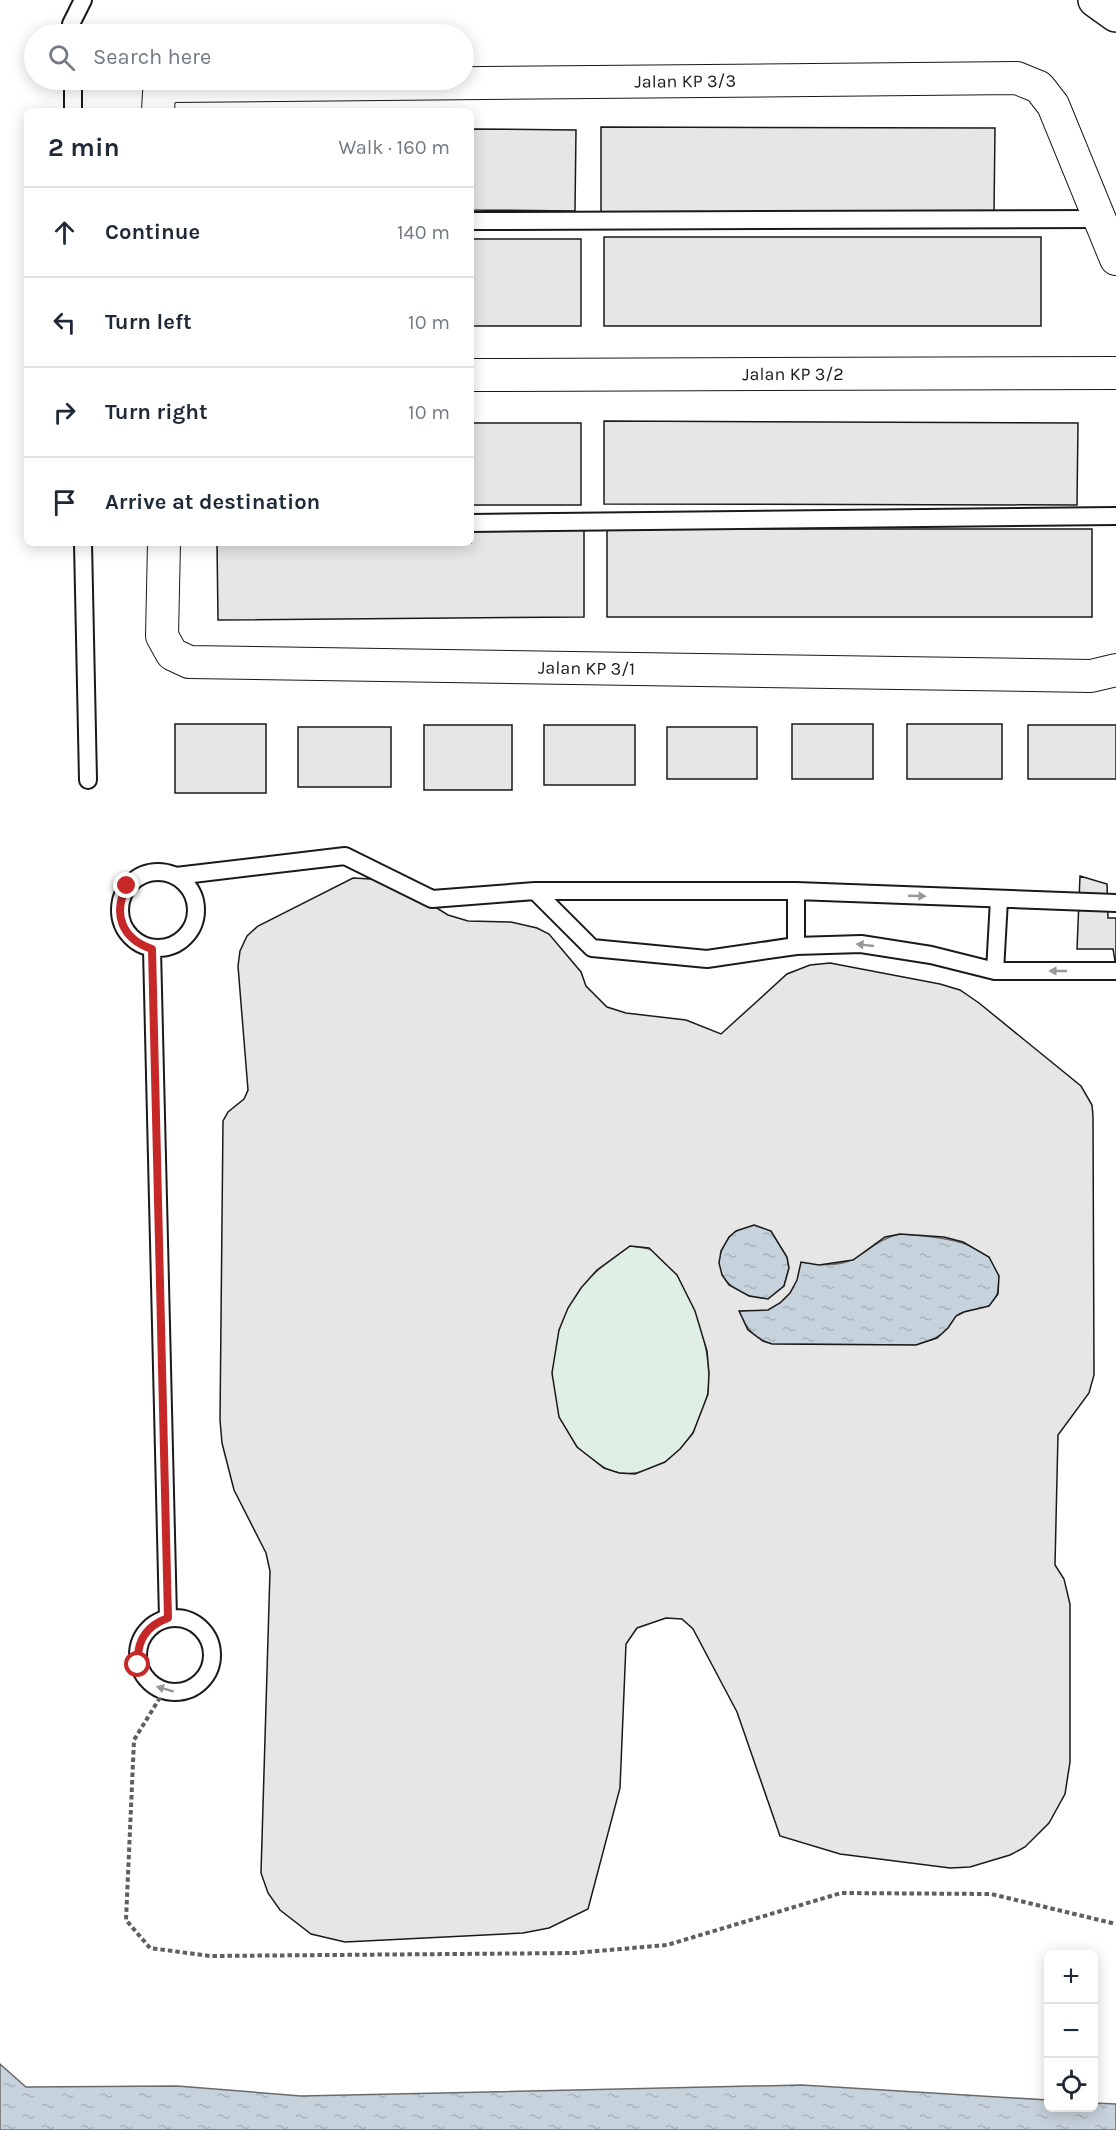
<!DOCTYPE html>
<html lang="en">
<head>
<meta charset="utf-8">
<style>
  :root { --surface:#fff; --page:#f2f2f3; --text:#1f2937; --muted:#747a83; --line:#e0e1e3 }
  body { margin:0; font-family:Karla,sans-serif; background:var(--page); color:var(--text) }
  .controls { position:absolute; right:18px; bottom:18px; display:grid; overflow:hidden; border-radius:9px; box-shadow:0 3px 15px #0003 }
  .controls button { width:54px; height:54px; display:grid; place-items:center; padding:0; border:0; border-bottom:2px solid var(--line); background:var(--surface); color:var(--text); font:30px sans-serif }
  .stop { position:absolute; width:18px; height:18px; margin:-14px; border:4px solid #c62828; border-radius:50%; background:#fff }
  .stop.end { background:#c62828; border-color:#fff; box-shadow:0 2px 6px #0008 }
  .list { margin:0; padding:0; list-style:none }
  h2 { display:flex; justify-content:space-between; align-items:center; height:78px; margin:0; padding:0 24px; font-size:26px }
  h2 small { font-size:20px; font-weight:400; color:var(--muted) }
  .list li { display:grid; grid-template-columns:39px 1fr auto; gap:18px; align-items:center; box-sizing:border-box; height:90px; padding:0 24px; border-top:2px solid var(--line) }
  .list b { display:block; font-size:22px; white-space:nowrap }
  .list em { font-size:20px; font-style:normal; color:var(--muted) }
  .icon { flex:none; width:33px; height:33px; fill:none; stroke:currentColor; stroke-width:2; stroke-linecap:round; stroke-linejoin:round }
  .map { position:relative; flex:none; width:1116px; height:2130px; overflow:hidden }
  .search { position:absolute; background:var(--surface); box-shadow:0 3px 15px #0003; left:24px; top:24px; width:450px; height:66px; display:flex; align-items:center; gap:15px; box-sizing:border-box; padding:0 21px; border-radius:33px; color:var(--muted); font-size:22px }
  .panel { position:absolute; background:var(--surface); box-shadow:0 3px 15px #0003; left:24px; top:108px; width:450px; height:438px; border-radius:9px }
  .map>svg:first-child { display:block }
  .green { fill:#e0efe3; stroke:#6a6a6a; stroke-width:1.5 }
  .water { fill:url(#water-ripples); stroke:#6a6a6a; stroke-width:1.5 }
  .building { fill:#e6e6e6; stroke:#1a1a1a; stroke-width:1.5; fill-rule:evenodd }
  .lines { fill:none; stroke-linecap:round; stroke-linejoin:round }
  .service-casing { stroke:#1a1a1a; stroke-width:20 }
  .minor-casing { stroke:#1a1a1a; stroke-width:34 }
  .tertiary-casing { stroke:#1a1a1a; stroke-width:36 }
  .path { stroke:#5f5f5f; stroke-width:4; stroke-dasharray:4.5 3; stroke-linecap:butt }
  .service { stroke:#fff; stroke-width:16 }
  .minor { stroke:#fff; stroke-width:32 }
  .tertiary { stroke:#fff; stroke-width:33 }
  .oneway { fill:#989898 }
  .route { stroke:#c62828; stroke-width:8 }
  .labels { text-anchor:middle; stroke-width:4.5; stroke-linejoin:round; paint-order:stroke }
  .street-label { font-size:18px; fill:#1a1a1a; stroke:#fff }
</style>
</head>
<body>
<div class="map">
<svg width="1116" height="2130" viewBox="0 0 1116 2130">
  <defs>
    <pattern id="water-ripples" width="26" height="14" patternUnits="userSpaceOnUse" patternTransform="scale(1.5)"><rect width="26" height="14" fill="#c6d2dc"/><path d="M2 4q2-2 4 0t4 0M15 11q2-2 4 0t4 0" fill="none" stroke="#aab4bc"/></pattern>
  </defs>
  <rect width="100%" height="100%" fill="#fff"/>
  <path class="green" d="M630,1246C637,1247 646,1247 652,1250C690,1271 714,1352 708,1392C704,1424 679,1462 646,1471C630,1475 613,1475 599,1464C592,1459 583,1454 577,1447C538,1405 548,1329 581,1287C595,1270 613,1259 630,1246Z"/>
  <path class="water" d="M754,1225L771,1231L787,1257L789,1268L784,1286L768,1299C741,1299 706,1276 724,1246C727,1240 730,1234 736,1231C741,1228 748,1227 754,1225Z
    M900,1234C927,1236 1000,1239 999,1280C998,1290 998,1298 990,1305C982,1311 968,1309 959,1314C954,1318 952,1324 948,1329C939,1338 928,1341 916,1345L772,1344C754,1339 746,1328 739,1311C779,1309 791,1304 801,1262C818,1265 838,1267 853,1259C870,1250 880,1238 900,1234Z
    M0,2064L26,2087L177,2086L301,2096L802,2085L1048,2100V2108H1094V2103L1116,2104V2130H0Z"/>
  <path class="building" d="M601,127L995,128L994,214L601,212Z
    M471,129L576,130L575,211L471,210Z
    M604,237H1041V326H604Z
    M471,239H581V326H471Z
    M604,421L1078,423L1077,505L604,504Z
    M471,423H581V505H471Z
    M607,529H1092V617H607Z
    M584,530V617L218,620L217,543H471V531Z
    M175,724H266V793H175Z
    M792,724H873V779H792Z
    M907,724H1002V779H907Z
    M424,725H512V790H424Z
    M544,725H635V785H544Z
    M1028,725H1116V779H1028Z
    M298,727H391V787H298Z
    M667,727H757V779H667Z
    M1080,876L1107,884L1108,918H1116V967L1113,949H1077Z
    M353,878L371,879L403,887L448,915L468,921L511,922L537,928L549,934L581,972L586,986L607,1007L626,1013L686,1020L721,1034L787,974L810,965L830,963L940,984L960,990L979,1003L1081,1086L1092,1105L1093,1116L1094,1375L1089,1393L1058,1435L1055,1565L1064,1579L1070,1604V1762L1065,1794L1049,1823L1025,1847L1010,1855L970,1867L950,1868L840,1854L780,1836L737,1712L693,1629L682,1619L666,1618L637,1628L626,1644L620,1788L588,1909L549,1928L523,1933L345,1942L311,1934L280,1910L268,1893L261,1873L270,1571L266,1553L234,1490L222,1443L220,1420L223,1121L228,1112L244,1099L248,1090L238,966L240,951L247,936L258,926ZM754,1225L771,1231L787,1257L789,1268L784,1286L768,1299L749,1296L729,1285L722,1275L719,1263L721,1251L729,1237L736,1231ZM900,1234L944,1237L963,1242L989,1257L999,1276L998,1294L989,1306L964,1312L956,1316L948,1328L937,1338L916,1345L772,1344L763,1341L748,1330L739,1311L768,1310L780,1303L790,1293L797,1280L801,1262L819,1265L853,1260L885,1237ZM630,1246L649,1248L677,1275L695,1311L707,1351L709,1373L708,1394L693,1433L680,1449L665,1462L635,1474L619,1473L604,1468L577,1447L559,1417L552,1373L559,1330L568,1308L581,1288L597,1270Z"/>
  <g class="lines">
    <g class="service-casing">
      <path id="service" d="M72,34L71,24L83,0
        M73,80V111
        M471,221L1100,219
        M471,523L1116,516
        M83,543L88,780
        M120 910a38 38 0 1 1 76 0a38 38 0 1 1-76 0Z
        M176,876L345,856L432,899L535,891H796L1116,903
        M535,891L592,948L707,959L796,946V891
        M796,946L861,944L931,955L995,971H1116
        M152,949L168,1618
        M995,971L999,900
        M138 1655a37 37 0 1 1 74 0a37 37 0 1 1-74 0Z"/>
    </g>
    <g class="minor-casing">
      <g id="minor">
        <path id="s1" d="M158,111L159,93L172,86L1017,78L1039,87L1053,105L1116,259"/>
        <path id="s2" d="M471,375L1116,373"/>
        <path id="s3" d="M164,543L162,636L172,654L189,662L1091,676L1116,670"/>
      </g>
    </g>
    <g class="tertiary-casing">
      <path id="tertiary" d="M1095,0L1116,15"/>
    </g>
    <path class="path" d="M164,1691L134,1740L126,1920L150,1948L210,1956L574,1953L667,1945L841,1893L991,1894L1116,1924"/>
    <use href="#service" class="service"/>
    <use href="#minor" class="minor"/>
    <use href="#tertiary" class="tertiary"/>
  </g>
  <defs><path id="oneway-solid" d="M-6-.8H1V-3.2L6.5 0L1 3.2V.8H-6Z" transform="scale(1.5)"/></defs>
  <g class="oneway">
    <use href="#oneway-solid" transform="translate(917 896) rotate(2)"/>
    <use href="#oneway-solid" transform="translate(865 945) rotate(-174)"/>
    <use href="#oneway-solid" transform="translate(1058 971) rotate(-180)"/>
    <use href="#oneway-solid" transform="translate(165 1689) rotate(-164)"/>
  </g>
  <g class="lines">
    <path class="route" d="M127,886C112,914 122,939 152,949L168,1618C146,1626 136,1641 138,1665"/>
  </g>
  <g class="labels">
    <g class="street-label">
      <text dy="6" stroke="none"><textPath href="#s1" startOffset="546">Jalan KP 3/3</textPath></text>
      <text dy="6" stroke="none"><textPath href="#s2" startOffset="322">Jalan KP 3/2</textPath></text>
      <text dy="6" stroke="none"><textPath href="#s3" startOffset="530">Jalan KP 3/1</textPath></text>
    </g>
  </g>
</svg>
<div class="controls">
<button>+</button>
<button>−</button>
<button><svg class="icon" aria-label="locate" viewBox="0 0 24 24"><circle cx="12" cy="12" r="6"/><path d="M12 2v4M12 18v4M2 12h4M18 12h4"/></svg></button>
</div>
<div class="stop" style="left:138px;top:1665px"></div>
<div class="stop end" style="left:127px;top:886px"></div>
<div class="search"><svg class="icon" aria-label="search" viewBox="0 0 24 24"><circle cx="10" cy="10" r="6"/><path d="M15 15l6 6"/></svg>Search here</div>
<section class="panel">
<h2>2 min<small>Walk · 160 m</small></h2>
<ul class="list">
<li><svg class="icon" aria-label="ahead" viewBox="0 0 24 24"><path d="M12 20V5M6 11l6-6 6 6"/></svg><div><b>Continue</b></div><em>140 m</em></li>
<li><svg class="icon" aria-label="left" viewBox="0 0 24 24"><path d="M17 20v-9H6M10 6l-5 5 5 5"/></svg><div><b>Turn left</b></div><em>10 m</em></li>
<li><svg class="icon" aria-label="right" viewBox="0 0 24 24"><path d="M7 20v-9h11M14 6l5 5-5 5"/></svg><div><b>Turn right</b></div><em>10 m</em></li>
<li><svg class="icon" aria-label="arrive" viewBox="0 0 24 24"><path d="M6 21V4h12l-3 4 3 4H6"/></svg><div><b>Arrive at destination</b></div></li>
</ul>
</section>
</div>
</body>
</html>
